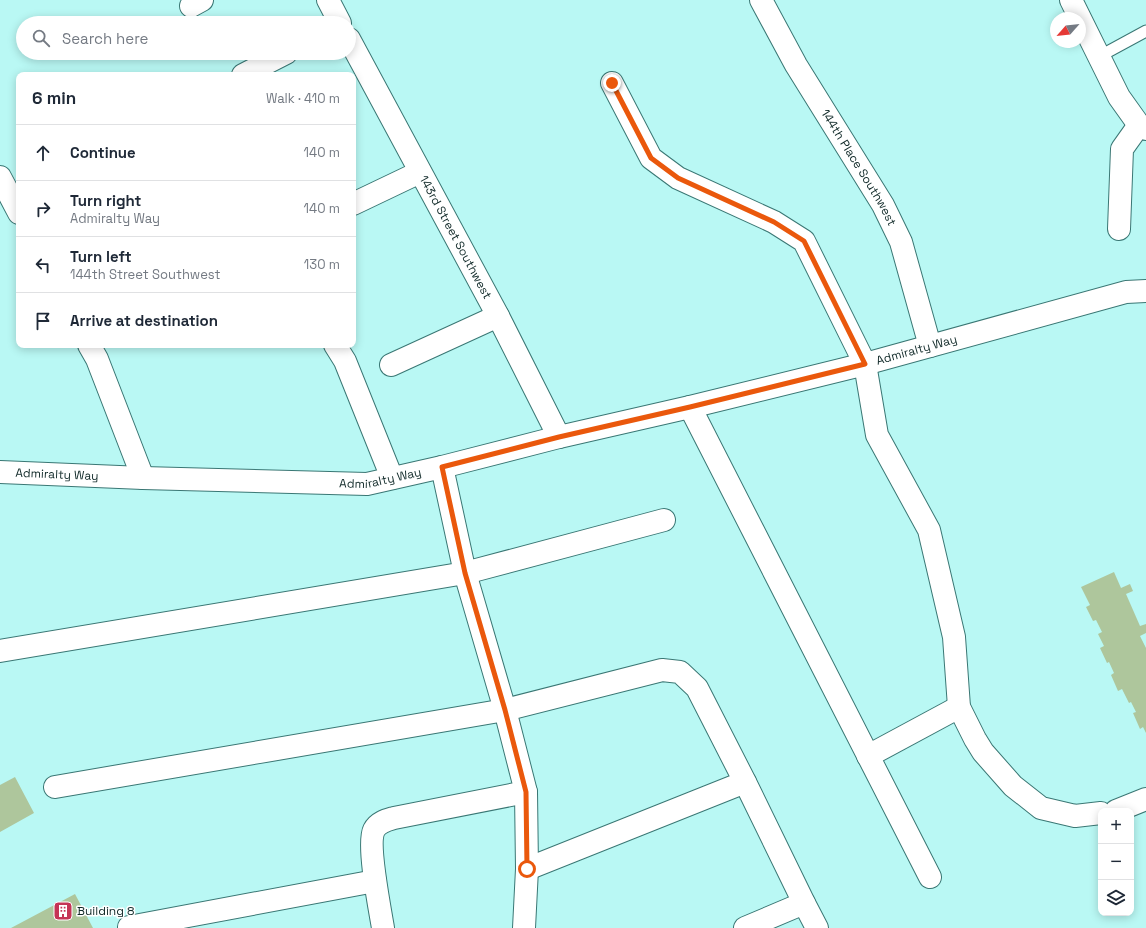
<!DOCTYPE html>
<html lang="en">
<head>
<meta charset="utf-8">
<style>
  :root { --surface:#fff; --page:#f2f2f3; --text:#1f2937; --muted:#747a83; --line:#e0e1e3 }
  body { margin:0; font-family:"Space Grotesk",sans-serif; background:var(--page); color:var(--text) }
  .controls { position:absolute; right:12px; bottom:12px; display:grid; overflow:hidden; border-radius:8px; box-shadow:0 2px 10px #0003 }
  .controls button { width:36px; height:36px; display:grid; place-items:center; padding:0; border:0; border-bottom:1px solid var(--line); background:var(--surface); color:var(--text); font:20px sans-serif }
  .compass { position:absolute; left:1050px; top:12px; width:36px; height:36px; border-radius:50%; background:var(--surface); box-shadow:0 2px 10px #0003; rotate:243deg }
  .stop { position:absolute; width:12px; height:12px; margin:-9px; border:3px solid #ea580c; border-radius:50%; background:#fff }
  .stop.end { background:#ea580c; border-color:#fff; box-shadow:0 1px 4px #0008 }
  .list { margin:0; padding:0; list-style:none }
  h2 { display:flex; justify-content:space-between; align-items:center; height:52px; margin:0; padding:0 16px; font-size:17px }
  h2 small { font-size:13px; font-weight:400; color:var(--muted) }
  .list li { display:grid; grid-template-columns:26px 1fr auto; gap:12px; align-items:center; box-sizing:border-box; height:56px; padding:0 16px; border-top:1px solid var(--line) }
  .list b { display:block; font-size:15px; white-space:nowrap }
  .list p { margin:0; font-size:13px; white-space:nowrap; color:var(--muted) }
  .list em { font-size:13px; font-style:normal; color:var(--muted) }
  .icon { flex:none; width:22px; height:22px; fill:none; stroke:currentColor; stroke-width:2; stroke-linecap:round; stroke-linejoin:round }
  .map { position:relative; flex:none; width:1146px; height:928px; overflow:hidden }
  .search { position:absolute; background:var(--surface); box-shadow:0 2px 10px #0003; left:16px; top:16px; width:340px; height:44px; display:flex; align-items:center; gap:10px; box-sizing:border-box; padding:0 14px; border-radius:22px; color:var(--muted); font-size:15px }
  .panel { position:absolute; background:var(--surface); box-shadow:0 2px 10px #0003; left:16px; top:72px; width:340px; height:276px; border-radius:8px }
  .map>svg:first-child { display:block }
  .building { fill:#aec69c }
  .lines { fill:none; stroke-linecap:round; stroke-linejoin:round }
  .lane-casing { stroke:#3a7774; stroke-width:13 }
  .street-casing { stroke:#3a7774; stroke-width:24 }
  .secondary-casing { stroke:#3a7774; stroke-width:24 }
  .lane { stroke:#fff; stroke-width:11 }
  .street { stroke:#fff; stroke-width:22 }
  .secondary { stroke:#fff; stroke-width:22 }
  .route { stroke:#ea580c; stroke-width:5 }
  .labels { text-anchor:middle; stroke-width:3; stroke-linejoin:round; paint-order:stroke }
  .street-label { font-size:12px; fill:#112a29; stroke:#fff }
  .poi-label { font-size:12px; fill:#112a29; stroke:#fff; text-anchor:start }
</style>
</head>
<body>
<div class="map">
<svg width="1146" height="928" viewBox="0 0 1146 928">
  <rect width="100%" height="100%" fill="#b9f8f4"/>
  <path class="building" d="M1114,572L1121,588L1130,584L1133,591L1126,594L1140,626L1146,624V633L1140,636L1146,648V733L1143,727L1140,729L1133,713L1136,712L1131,702L1129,703L1122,689L1118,691L1111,675L1114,673L1109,662L1107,663L1100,648L1104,646L1098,634L1102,632L1096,620L1093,621L1086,607L1090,605L1081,587Z
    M15,777L34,813L0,832V785Z
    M75,894L93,928H11Z"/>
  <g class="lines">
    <g class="lane-casing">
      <path id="lane" d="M1100,56L1146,31"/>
    </g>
    <g class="street-casing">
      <g id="street">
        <path d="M328,0L340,23"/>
        <path id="s1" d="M761,0L796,65L883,205L901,242L930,346"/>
        <path d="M1071,0L1119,97L1139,125L1146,129"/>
        <path d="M191,6L202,0"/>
        <path id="s2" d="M349,39L498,316L559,437"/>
        <path d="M243,75L286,53"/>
        <path d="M612,83L651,158L678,178L774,222L804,241L865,364L877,435L929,530L954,637L959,707L975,739L983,752L1013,786L1041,808L1075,816L1101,813"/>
        <path d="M0,177L19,213"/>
        <path d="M353,204L420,172"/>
        <path d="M1119,229L1122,149L1139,125"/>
        <path d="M89,345L97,359L143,478"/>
        <path d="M335,345L345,361L392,478"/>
        <path d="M391,365L498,316"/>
        <path d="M690,407L930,877"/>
        <path d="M442,467L465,573L505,710L526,792L527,869L524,928"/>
        <path d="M0,651L465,573L664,520"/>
        <path d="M868,756L959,707"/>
        <path d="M55,787L505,710L662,670L680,672L697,688L745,782L804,903L817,928"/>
        <path d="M1116,811L1146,799"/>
        <path d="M527,869L745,782"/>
        <path d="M129,927L375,881"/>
        <path d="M383,928C380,910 367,844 374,830C378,822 387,820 394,818L526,792"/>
        <path d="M745,928L804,903"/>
      </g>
    </g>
    <g class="secondary-casing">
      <g id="secondary">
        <path id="s3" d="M0,472L143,478L367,484L442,467L559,437L690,407L865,364L1126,292L1146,291"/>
      </g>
    </g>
    <use href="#lane" class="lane"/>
    <use href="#street" class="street"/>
    <use href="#secondary" class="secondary"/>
  </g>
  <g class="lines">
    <path class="route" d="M527,869L526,792L505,710L465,573L442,467L559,437L690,407L865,364L804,241L774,222L678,178L651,158L612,83"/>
  </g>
  <defs>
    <g id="building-square" transform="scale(1)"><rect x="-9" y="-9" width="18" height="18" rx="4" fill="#c43456" stroke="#fff"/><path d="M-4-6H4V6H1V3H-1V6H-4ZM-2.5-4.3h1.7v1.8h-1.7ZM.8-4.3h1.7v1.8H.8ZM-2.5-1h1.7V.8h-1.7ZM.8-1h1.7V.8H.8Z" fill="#fff"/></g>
  </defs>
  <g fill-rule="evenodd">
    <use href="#building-square" x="63" y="911"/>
  </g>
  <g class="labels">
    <g class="street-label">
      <text dy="4" stroke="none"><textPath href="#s1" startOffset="194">144th Place Southwest</textPath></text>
      <text dy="4" stroke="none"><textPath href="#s2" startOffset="225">143rd Street Southwest</textPath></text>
      <text dy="4" stroke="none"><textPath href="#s3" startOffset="933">Admiralty Way</textPath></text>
      <text dy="4" stroke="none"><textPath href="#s3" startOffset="57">Admiralty Way</textPath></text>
      <text dy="4" stroke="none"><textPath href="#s3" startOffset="381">Admiralty Way</textPath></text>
    </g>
    <g class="poi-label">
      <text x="77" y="915">Building 8</text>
    </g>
  </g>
</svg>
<div class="controls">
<button>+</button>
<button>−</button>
<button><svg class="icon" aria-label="layers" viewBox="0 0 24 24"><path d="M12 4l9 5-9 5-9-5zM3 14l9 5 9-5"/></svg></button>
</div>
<svg class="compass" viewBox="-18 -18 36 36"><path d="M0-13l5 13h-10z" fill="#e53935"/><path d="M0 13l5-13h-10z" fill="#747a83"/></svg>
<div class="stop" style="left:527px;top:869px"></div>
<div class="stop end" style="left:612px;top:83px"></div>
<div class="search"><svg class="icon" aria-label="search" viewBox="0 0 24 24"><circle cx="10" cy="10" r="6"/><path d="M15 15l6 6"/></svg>Search here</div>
<section class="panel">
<h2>6 min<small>Walk · 410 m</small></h2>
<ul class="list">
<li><svg class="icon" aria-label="ahead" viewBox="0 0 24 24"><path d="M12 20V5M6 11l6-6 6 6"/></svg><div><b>Continue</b></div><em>140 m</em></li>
<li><svg class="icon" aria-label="right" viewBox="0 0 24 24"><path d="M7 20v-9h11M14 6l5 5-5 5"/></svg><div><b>Turn right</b><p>Admiralty Way</p></div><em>140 m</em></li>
<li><svg class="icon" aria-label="left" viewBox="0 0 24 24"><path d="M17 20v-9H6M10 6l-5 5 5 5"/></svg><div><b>Turn left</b><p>144th Street Southwest</p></div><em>130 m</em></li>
<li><svg class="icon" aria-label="arrive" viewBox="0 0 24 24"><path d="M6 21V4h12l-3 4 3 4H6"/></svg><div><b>Arrive at destination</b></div></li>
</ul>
</section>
</div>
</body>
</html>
